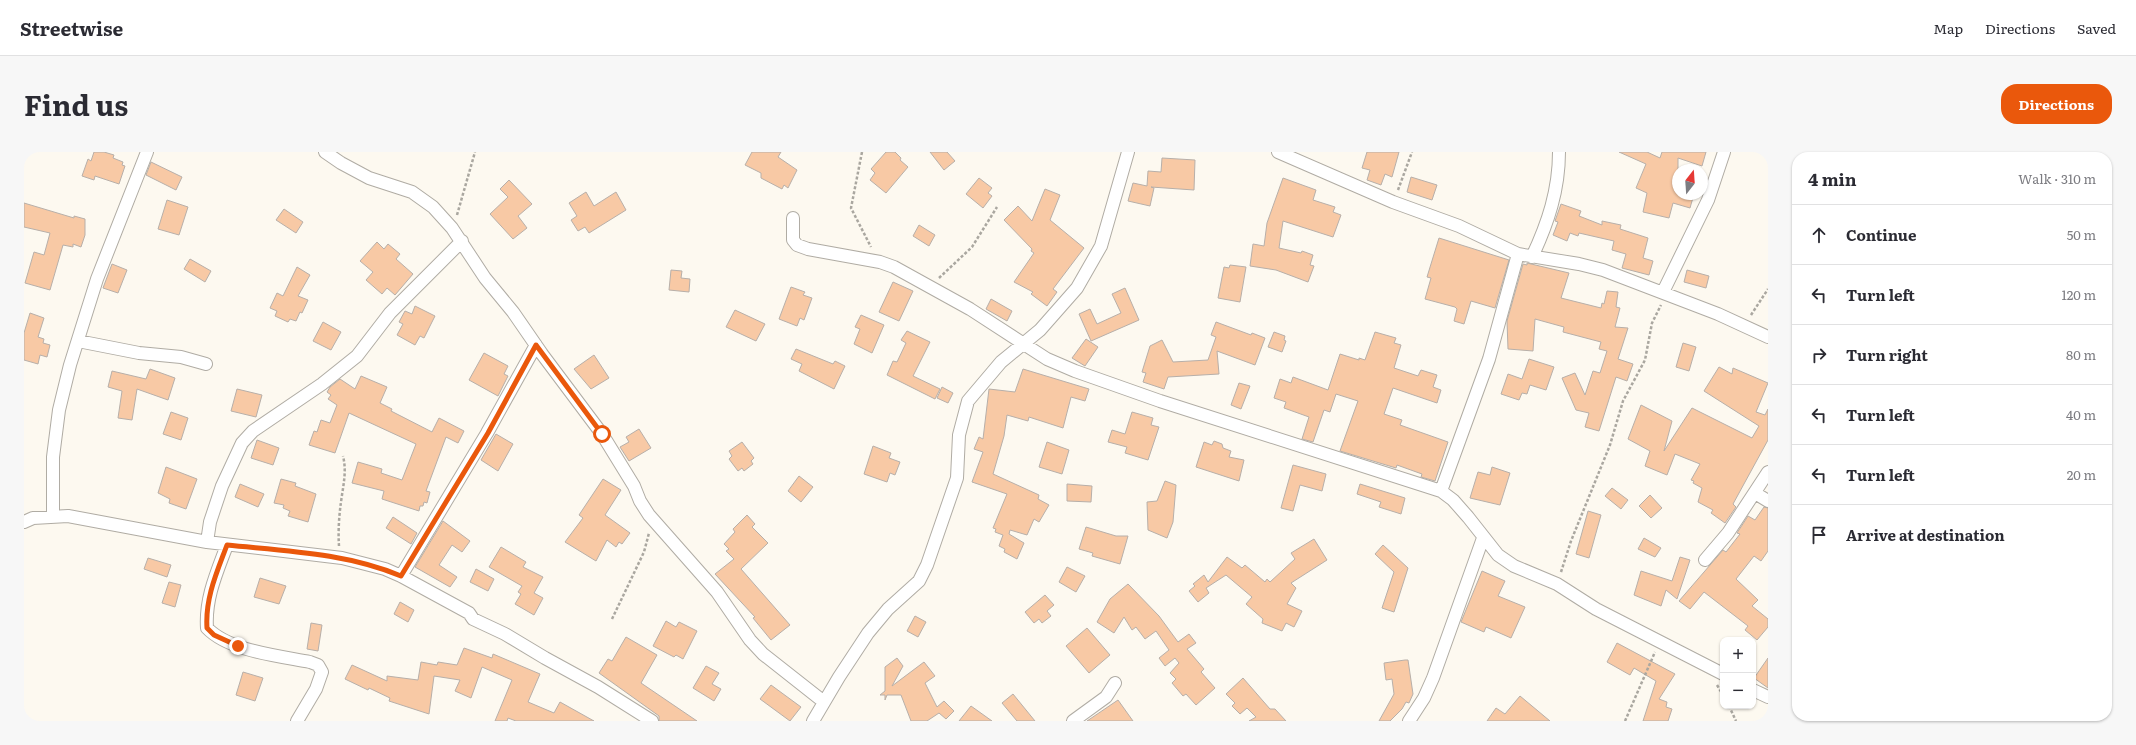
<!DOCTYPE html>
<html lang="en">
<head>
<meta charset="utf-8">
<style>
  :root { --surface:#fff; --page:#f7f7f7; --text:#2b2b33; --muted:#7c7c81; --line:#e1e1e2; --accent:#ea580c }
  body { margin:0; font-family:Literata,serif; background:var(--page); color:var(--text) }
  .controls { position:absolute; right:12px; bottom:12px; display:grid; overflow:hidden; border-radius:8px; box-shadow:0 1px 3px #0004 }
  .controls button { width:36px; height:36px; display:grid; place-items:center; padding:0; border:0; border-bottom:1px solid var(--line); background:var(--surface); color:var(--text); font:20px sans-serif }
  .compass { position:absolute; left:1648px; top:12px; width:36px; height:36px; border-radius:50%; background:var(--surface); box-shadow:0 1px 3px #0004; rotate:17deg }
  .stop { position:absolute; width:12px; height:12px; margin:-9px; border:3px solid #ea580c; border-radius:50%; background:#fff }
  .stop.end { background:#ea580c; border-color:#fff; box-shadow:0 1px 4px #0008 }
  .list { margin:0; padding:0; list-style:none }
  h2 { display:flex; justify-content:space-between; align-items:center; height:52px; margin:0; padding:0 16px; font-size:17px }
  h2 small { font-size:13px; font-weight:400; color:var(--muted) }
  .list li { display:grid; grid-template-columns:26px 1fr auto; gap:12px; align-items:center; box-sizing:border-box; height:60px; padding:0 16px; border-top:1px solid var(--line) }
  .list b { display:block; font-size:15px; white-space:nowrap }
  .list em { font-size:13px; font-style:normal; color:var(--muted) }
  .icon { flex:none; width:22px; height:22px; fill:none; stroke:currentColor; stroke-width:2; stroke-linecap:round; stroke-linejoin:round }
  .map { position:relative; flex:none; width:1744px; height:569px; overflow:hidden; border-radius:16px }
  header { display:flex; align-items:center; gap:24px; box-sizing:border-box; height:56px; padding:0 20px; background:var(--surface); border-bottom:1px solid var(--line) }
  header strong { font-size:19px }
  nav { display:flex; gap:22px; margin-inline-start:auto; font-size:14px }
  .intro { display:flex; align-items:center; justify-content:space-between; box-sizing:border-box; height:96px; padding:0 24px }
  h1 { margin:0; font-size:28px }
  .button { padding:10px 18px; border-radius:16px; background:var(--accent); color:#fff; font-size:14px; font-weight:700 }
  main { display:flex; gap:24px; padding:0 24px }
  aside { flex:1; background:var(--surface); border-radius:16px; box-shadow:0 1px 3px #0004 }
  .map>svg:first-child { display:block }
  .building { fill:#f8c9a5; stroke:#b7afa9 }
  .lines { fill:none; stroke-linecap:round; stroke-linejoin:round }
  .minor-casing { stroke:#b0aca4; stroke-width:14 }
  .path { stroke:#aaa7a0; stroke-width:2.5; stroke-dasharray:3 2; stroke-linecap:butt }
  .minor { stroke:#fff; stroke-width:12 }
  .route { stroke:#ea580c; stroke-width:5 }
</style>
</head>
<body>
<header>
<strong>Streetwise</strong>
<nav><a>Map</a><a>Directions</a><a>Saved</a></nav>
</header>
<div class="intro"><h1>Find us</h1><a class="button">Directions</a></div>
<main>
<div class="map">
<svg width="1744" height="569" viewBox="0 0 1744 569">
  <rect width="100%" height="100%" fill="#fdf9f0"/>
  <path class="building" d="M70,0H80L90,3L89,6L99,10L98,13L101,14L95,32L71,24L70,28L58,24L64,7L67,9Z
    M728,0H757L754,5L773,18L764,36L760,33L758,37L737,26V21L721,13Z
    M862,0H871L877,6L876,8L884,15L862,41L846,28L851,21L847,17Z
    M906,0H923L931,9L920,18Z
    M1343,0H1375L1368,25L1361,22L1357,33L1343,28L1346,18L1338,16Z
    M1595,0H1623L1636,6L1638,0H1682L1678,14L1654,6V42H1670L1666,56L1649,51L1645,66L1619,60L1623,41L1612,36L1622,12Z
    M1138,6L1171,8L1170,38L1127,35L1130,36L1126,54L1104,49L1109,31L1123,34L1124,19L1137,20Z
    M127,10L158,25L152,38L122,23Z
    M1387,25L1413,33L1408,48L1383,40Z
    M955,26L968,36L964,41L968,44L959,56L942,42Z
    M1259,26L1292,38L1289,48L1311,55L1309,60L1317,63L1309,85L1259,69L1255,96L1277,101L1278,99L1289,103L1286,113L1290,114L1284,130L1252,118L1226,114L1229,92L1240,94L1243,71Z
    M485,28L508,52L494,64L503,76L489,87L466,62L484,45L476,37Z
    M1021,37L1036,43L1026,68L1060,96L1029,137L1033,140L1023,154L1007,142L1009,140L990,130L1010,101L1007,99L1008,97L980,68L994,54L1008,69Z
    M562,40L570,54L592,40L602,58L565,81L561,75L554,79L547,68L553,64L545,51Z
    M143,48L164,55L155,83L134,77Z
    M0,51L50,66V64L61,67V83L57,95L49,92V95L39,93L26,138L1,131L10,100L20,103L26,81L0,75Z
    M1537,52L1557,59L1555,64L1578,73V69L1597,73L1596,77L1624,86L1619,106L1629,109L1625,123L1598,116L1602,102L1588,98L1590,89L1555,81L1554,84L1546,81L1543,89L1529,83L1534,70L1531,69Z
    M260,57L279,70L272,81L252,68Z
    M895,73L911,83L905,94L889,84Z
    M1415,86L1485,108L1471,156L1447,149L1440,172L1430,169L1433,157L1431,155L1401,147L1407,126L1403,125Z
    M353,90L360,97L364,92L376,102L372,107L389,122L371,143L363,136L358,142L342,128L349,120L336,109Z
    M166,107L187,119L181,130L160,117Z
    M1503,111L1545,121L1537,146L1577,156L1578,151L1580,152L1583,139L1594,140L1592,155L1596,156L1591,175L1604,176L1594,207L1609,212L1603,229L1592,225L1575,279L1561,275L1565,261L1552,258L1538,226L1551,221L1561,243L1569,219L1576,221L1583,199L1575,197L1577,190L1539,180L1540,175L1511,167L1509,199L1484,197L1483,169L1499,112L1503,113Z
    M88,112L103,118L94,141L79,136Z
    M1206,113L1222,115L1216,150L1194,146L1200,115L1205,116Z
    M273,115L286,123L274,144L284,148L278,161L276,160L272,169L266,167L264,170L251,164L253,159L246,156L253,141L259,144Z
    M647,118L658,119L657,126L666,127L665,140L645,138Z
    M1663,118L1685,124L1682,136L1660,130Z
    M869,130L889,139L875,169L855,160Z
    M767,135L781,140L779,143L788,146L780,168L776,166L773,174L755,167Z
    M1101,136L1115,168L1067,189L1055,162L1066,157L1073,172L1097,161L1088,142Z
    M967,147L988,159L983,169L962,157Z
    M391,154L411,164L400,186L396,184L391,193L373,183L379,172L375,170L381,159L388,162Z
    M711,158L741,172L732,189L702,175Z
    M6,161L20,166L14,185L20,187L19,191L26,193L23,205L16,203L14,212L0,208V181Z
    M837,163L860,173L848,201L830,192L836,177L831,175Z
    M299,170L317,180L307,198L289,189Z
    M1192,170L1227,183L1228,181L1241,186L1231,213L1193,199L1195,222L1144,225L1140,237L1119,230L1122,221L1118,220L1126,194L1138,188L1149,210L1184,208L1192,185L1187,183Z
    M883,179L906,190L889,224L916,237L911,247L863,223L869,209L873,210L882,191L877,188Z
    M1250,180L1261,184L1260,188L1262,189L1258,200L1244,195Z
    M1351,180L1372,186L1370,191L1377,193L1370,216L1394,224L1397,218L1413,223L1409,235L1417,238L1413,251L1369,236L1360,262L1378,268L1376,273L1424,290L1411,329L1397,325L1398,322L1373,313L1372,316L1316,299L1334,249L1312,242L1306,260L1300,258L1289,290L1278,287L1285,265L1260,256L1262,250L1250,246L1256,227L1267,231L1269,225L1304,238L1316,202L1335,208V206L1341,208Z
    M1062,187L1074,195L1061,214L1048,206Z
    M1659,191L1672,195L1665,219L1652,215Z
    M772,197L809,212L811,209L821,214L810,237L775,219L778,212L767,207Z
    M460,201L484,214L480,222L484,224L474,244L445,228Z
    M570,203L585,226L567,237L550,217Z
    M1505,207L1530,215L1522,238L1506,233L1503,242L1498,241L1495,248L1477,242L1484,222L1498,227Z
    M1695,215L1708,222L1709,216L1744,231L1732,260L1741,263L1744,257V288L1709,352L1712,355L1701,371L1687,361L1689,358L1674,350L1678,336L1669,331L1670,329L1667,328L1676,312L1651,302L1643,323L1621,314L1626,299L1604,287L1617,253L1648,269L1640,299L1668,256L1728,286L1735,274L1680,239Z
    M126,217L151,226L144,248L113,237L108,268L94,266L98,239L84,235L88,219L122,227Z
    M999,217L1065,237L1061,249L1047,245L1039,276L1005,265L1004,269L983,263L980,284L969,322L1015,343L1014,347L1025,353L1015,370L1010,367L1003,383L986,378L985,382L1000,391L993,407L980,400L981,397L975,394L979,383L971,380L972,377L969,376L983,342L948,330L959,300L950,297L955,285L959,287L965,237L991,240Z
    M337,224L363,235L356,251L368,257L367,259L408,280L415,266L440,279L434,291L422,285L402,339L406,340L403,351L400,350L399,354H396L395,359L358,347L360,339L328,331L334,310L358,317L357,321L378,328L392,292L325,261L311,301L285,293L290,279L293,280L297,268L306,271L313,253L304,247L307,243L303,240L306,235L316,227L331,237Z
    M1215,231L1226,234L1217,257L1207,253Z
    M918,235L929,241L924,251L913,246Z
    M213,237L238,243L232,265L207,259Z
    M147,260L164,266L157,288L139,282Z
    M1108,260L1129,266L1127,273L1135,275L1124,308L1101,301L1103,295L1084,290L1088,278L1101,282Z
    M615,277L627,296L605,309L596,295L605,290L602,285Z
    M472,282L489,292L474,319L457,308Z
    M233,288L255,296L249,313L227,306Z
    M1190,289L1198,292L1199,296L1207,299L1205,305L1220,308L1215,329L1172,315L1180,290L1188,293Z
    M718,290L730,306L727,309L729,312L720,319L718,316L714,319L705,307L708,304L705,299Z
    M1023,290L1045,298L1038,322L1015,315Z
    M849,294L867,301L865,306L876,310L871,323L866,321L863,330L840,322Z
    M1269,313L1302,322L1298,339L1276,333L1269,359L1257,356Z
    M142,315L173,327L162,357L145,351L146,347L134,341Z
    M1468,315L1486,321L1476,353L1446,346L1454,320L1466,323Z
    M775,324L789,335L777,350L764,339Z
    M257,327L272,331L271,334L292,342L284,370L264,364L266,359L259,356L260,353L250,351Z
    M579,327L597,338L581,363L606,381L598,392L595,390L592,395L583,388L572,409L541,390L559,366L555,363Z
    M1141,329L1152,333L1149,370L1143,386L1124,378L1123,350L1133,349Z
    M216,332L240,342L234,355L211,345Z
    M1043,332L1068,334L1067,350L1043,349Z
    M1336,332L1381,346L1377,362L1355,355L1357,350L1333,342Z
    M1588,336L1604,348L1597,357L1581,344Z
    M1626,343L1638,356L1627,366L1615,354Z
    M1740,355L1744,356V399L1737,409L1730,404L1712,427L1734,448L1728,454L1744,467V475L1733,488L1721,478L1724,474L1680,440L1666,457L1655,449L1699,398L1702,400L1716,382L1713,381L1724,364L1731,368Z
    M1564,359L1577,363L1565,406L1552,402Z
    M723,363L731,372L728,375L744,391L717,417L766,473L747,488L729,466L731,465L691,422L710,407L702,399L705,397L700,392L711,380L709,377Z
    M369,365L393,381L387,392L362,376Z
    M419,369L446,389L438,400L428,393L415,413L433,425L426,435L391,415Z
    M1062,375L1092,384H1104L1096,412L1068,404L1069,401L1055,397Z
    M1620,386L1637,396L1631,405L1614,397Z
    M1290,387L1303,408L1267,431L1272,436L1263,452L1278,459L1270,475L1262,471L1258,479L1238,471L1239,467L1222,452L1228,445L1202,423L1182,436L1185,441L1174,450L1165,439L1171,434L1169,432L1180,423L1184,430L1203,405L1218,416L1221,413L1241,430L1243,427L1246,430L1271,407L1267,401Z
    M1359,393L1384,416L1370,460L1358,456L1370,420L1351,402Z
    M477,395L502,410L499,415L519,425L510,441L519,446L510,463L491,452L497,442L494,440L498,434L465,415Z
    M1656,405L1666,408L1653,447L1642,438L1637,454L1610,443L1617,419L1648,429Z
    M124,406L147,413L143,425L120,417Z
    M1043,415L1061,424L1052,440L1035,430Z
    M452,417L470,427L464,439L446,430Z
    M1458,419L1481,429L1474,444L1501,455L1487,486L1462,475L1460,480L1437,470Z
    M236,426L262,434L255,452L230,445Z
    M145,430L157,433L151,455L138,451Z
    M1104,432L1135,464L1154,490L1165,482L1172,491L1163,497L1180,517L1177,520L1191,536L1172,553L1162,542L1159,544L1148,531L1152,527L1146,521L1155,511L1151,506L1141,514L1135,506L1145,498L1132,479L1121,487L1112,475L1108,478L1100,465L1090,481L1073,470L1086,447Z
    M1021,443L1030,453L1023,459L1027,464L1018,471L1015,467L1010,471L1001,460Z
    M376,450L390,458L384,470L370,462Z
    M891,464L902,470L894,485L883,479Z
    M642,469L652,475L655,470L673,479L659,507L652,503L650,505L629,494Z
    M287,471L298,473L294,499L283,497Z
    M1063,476L1086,503L1065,521L1042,494Z
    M602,485L633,503L617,531L673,569H635V564L575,521L584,507L588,509Z
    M1593,491L1651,522L1635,547L1643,550L1642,555L1648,557L1644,569H1619L1632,529L1610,516L1606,523L1583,510Z
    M440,496L468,506L469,502L516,522L504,550L530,561L536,550L570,569H492L484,566L483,569H471L488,528L458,515L447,546L431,539L436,528L410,524L405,562L365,549L366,546L345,536L344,538L321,527L328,513L363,529V524L394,528L397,510L413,513L414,510L433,513Z
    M873,506L879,514L868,534L900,510L911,524L901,531L913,555L920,549L930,559L922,567L915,561L903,569H887L877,543H863L861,548V543H856L861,539V515Z
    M1744,506V536L1730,526Z
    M1381,508H1384L1389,542L1385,551L1382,550L1378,557L1366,569H1355L1370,542L1368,527L1362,528L1360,511Z
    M682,514L695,521L688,532L697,537L690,549L669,536Z
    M219,520L239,526L231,549L212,543Z
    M1219,526L1246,557H1251L1262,569H1225L1232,565L1223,556L1216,562L1208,554L1211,551L1202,542Z
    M747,533L777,555L766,569L736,547Z
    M989,542L1011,569H993L978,551Z
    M1496,544L1526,569H1463L1472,556L1481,562Z
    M1094,548L1109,569H1063Z
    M947,554L968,569H935Z"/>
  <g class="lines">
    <g class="minor-casing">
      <path id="minor" d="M301,0L317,11L345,26L388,40L409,55L428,76L461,126L489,160L518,202L578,282L610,334L616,349L625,363L693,440L726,488L739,502L800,550
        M1254,0L1369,50L1435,74L1494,102L1555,112L1579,118L1694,162L1744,185
        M769,66V88L773,93L784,97L856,110L870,115L946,157L1023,207L1051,219L1136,249L1417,339L1429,348L1444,365L1474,403L1490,414L1533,432L1572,457L1699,522
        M1508,105C1524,71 1535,38 1535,0
        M1639,140L1684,48L1700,0
        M54,189L115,201L157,205L182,212
        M1417,339L1465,207L1494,102
        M1731,341L1744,349
        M29,364V305L35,258L46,213L73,127L123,0
        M0,370L9,366L44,364L183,390L318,406L361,417L377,424L445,461L449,467L481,482L521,506L574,535L628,569
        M183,390L186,370L198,334L218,291L229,279L298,232L333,204L366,161L438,89
        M203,393C193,420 181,446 183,476C205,499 255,504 286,510L294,513L298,520L292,537L273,569
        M1681,408L1704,381L1744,320
        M377,424L463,281L512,193
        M1729,538L1744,545
        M789,569L815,525L844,481L864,457L895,429L903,413L933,326L935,283L944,249L977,210L1016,178L1053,136L1077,94L1104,0
        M1049,569L1082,545L1091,531
        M1385,569L1400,546L1409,526L1459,386"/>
    </g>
    <path class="path" d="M838,0L827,56L847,95
      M1374,38L1388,0
      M433,63L451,0
      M915,126L948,95L973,55
      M1727,163L1744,137
      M315,394C314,380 315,364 317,350C319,334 323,320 319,304
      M1537,420L1547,389L1586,293L1599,249L1621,208L1628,171L1637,153
      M588,467L620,400L625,381
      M1693,533L1699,543
      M1705,554L1712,569
      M1601,569L1631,500"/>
    <use href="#minor" class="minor"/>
  </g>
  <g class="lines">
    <path class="route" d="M214,494L190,483L183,476C181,446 193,420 203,393C262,399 322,401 377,424L464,281L512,193L578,282"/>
  </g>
</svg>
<div class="controls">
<button>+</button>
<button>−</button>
</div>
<svg class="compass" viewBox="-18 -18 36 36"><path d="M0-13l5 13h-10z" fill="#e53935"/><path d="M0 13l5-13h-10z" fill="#7c7c81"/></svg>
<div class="stop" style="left:578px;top:282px"></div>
<div class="stop end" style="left:214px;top:494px"></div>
</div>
<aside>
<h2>4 min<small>Walk · 310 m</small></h2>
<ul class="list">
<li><svg class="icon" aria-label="ahead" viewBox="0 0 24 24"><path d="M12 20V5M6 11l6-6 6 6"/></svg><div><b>Continue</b></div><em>50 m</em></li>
<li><svg class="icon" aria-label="left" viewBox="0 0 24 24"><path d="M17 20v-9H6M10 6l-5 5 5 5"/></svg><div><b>Turn left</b></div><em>120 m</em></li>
<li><svg class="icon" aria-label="right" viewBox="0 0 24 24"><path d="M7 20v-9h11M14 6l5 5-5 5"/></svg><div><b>Turn right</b></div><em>80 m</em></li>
<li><svg class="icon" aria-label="left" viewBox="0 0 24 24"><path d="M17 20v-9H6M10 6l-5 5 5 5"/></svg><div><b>Turn left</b></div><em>40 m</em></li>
<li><svg class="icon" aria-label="left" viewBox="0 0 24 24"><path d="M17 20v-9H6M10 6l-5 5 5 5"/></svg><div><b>Turn left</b></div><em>20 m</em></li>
<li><svg class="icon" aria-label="arrive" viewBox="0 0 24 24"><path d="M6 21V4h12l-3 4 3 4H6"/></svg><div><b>Arrive at destination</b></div></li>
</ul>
</aside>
</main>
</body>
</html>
